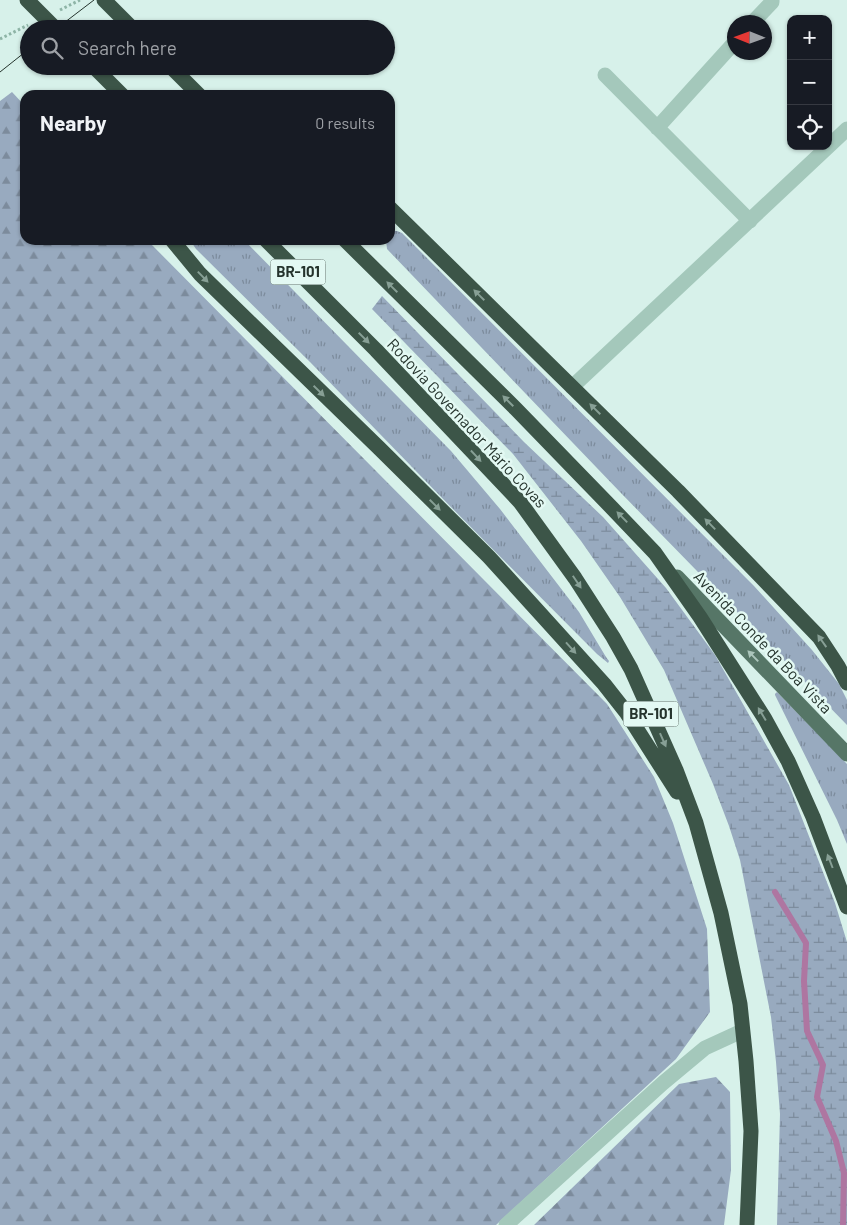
<!DOCTYPE html>
<html lang="en">
<head>
<meta charset="utf-8">
<style>
  :root { --surface:#171b24; --page:#242831; --text:#f1f3f6; --muted:#9ea1a6; --line:#363941 }
  body { margin:0; font-family:Barlow,sans-serif; background:var(--page); color:var(--text) }
  .controls { position:absolute; right:15px; top:15px; display:grid; overflow:hidden; border-radius:10px; box-shadow:0 1px 4px #0004 }
  .controls button { width:45px; height:45px; display:grid; place-items:center; padding:0; border:0; border-bottom:1px solid var(--line); background:var(--surface); color:var(--text); font:25px sans-serif }
  .compass { position:absolute; left:727px; top:15px; width:45px; height:45px; border-radius:50%; background:var(--surface); box-shadow:0 1px 4px #0004; rotate:271deg }
  .list { margin:0; padding:0; list-style:none }
  h2 { display:flex; justify-content:space-between; align-items:center; height:65px; margin:0; padding:0 20px; font-size:21px }
  h2 small { font-size:16px; font-weight:400; color:var(--muted) }
  .icon { flex:none; width:28px; height:28px; fill:none; stroke:currentColor; stroke-width:2; stroke-linecap:round; stroke-linejoin:round }
  .map { position:relative; flex:none; width:847px; height:1225px; overflow:hidden }
  .search { position:absolute; background:var(--surface); box-shadow:0 1px 4px #0004; left:20px; top:20px; width:375px; height:55px; display:flex; align-items:center; gap:12px; box-sizing:border-box; padding:0 18px; border-radius:28px; color:var(--muted); font-size:19px }
  .panel { position:absolute; background:var(--surface); box-shadow:0 1px 4px #0004; left:20px; top:90px; width:375px; height:155px; border-radius:15px }
  .map>svg:first-child { display:block }
  .grass { fill:url(#grass-tufts) }
  .forest { fill:url(#forest-firs) }
  .wetland { fill:url(#wetland-marsh) }
  .lines { fill:none; stroke-linecap:round; stroke-linejoin:round }
  .stream { stroke:#ae76a1; stroke-width:6 }
  .path { stroke:#8eb4a6; stroke-width:3; stroke-dasharray:2.5 2.5; stroke-linecap:butt }
  .minor { stroke:#a4c8bb; stroke-width:15 }
  .major { stroke:#567667; stroke-width:15 }
  .highway { stroke:#3c5548; stroke-width:15 }
  .tram { stroke:#25342d; stroke-width:1 }
  .highway-bridge { stroke:#3c5548; stroke-width:15 }
  .oneway { fill:#879f95 }
  .oneway2 { fill:#abc5bb }
  .labels { text-anchor:middle; stroke-width:5; stroke-linejoin:round; paint-order:stroke }
  .shield { fill:#e3f9f3; stroke:#5e6f68; stroke-width:1 }
  .shield-label { font-size:15px; font-weight:bold; fill:#25342d }
  .street-label { font-size:16px; fill:#25342d; stroke:#e3f9f3 }
</style>
</head>
<body>
<div class="map">
<svg width="847" height="1225" viewBox="0 0 847 1225">
  <defs>
    <pattern id="grass-tufts" width="24" height="20" patternUnits="userSpaceOnUse" patternTransform="scale(1.25)"><rect width="24" height="20" fill="#98aabf"/><path d="M3 7l-1-3M5 7V3M7 7l1-3M15 17l-1-3M17 17v-4M19 17l1-3" fill="none" stroke="#7c8b9c"/></pattern>
    <pattern id="forest-firs" width="22" height="20" patternUnits="userSpaceOnUse" patternTransform="scale(1.25)"><rect width="22" height="20" fill="#98aabf"/><path d="M5 1l3.5 6h-7zM16 11l3.5 6h-7z" fill="#7c8b9c"/></pattern>
    <pattern id="wetland-marsh" width="20" height="14" patternUnits="userSpaceOnUse" patternTransform="scale(1.25)"><rect width="20" height="14" fill="#98aabf"/><path d="M1 5h8M5 5V1M11 12h8M15 12V8" fill="none" stroke="#7c8b9c"/></pattern>
  </defs>
  <rect width="100%" height="100%" fill="#d7f1ea"/>
  <path class="grass" d="M393,231H397L402,233L754,586L812,650L839,684L847,700V725L620,492L387,249L386,240H390V234Z
    M190,240H244L451,451L500,509L579,612L606,657L609,661L608,663L597,654L446,502L310,362L196,249Z
    M777,692L847,764V844L837,820L775,695V694Z"/>
  <path class="forest" d="M12,92L25,106V240H147L607,704L654,777L673,823L707,929L710,1012L676,1059L496,1225H0V101Z
    M716,1077L730,1092L731,1170L724,1225H534L679,1084Z"/>
  <path class="wetland" d="M382,296L524,442L603,517L666,588L715,655L789,785L835,903L847,942V1225H777L780,1114L776,1062L771,1017L740,860L729,826L713,784L664,670L620,597L581,541L513,454L372,309Z"/>
  <g class="lines">
    <path class="stream" d="M775,892L806,943L804,981L807,1031L823,1065L817,1097L836,1141L844,1173L843,1225"/>
    <path class="path" d="M60,10L80,0
      M0,39L28,25"/>
    <path class="minor" d="M753,22L772,2V0
      M605,75L750,221
      M657,128L734,43
      M572,387L847,129
      M506,1225L663,1083L705,1048L742,1031"/>
    <path class="major" d="M677,577L847,754"/>
    <path class="highway" d="M104,0L133,29
      M93,66L122,95
      M170,66L199,95
      M390,208L678,491L819,637L838,666L847,683
      M172,240L200,274L379,448L489,557L604,684L626,712L677,792
      M266,240L376,350L520,502L575,578L613,637L631,669L676,770L696,823L721,913L730,956L740,1004L746,1061L751,1131L747,1225
      M345,240L516,409L612,508L655,553L700,617L765,719L788,761L813,817L847,907"/>
    <path class="tram" d="M56,29L94,0
      M0,72L29,49"/>
    <path class="highway-bridge" d="M27,0L56,29"/>
  </g>
  <defs><path id="oneway-solid" d="M-6-.8H1V-3.2L6.5 0L1 3.2V.8H-6Z" transform="scale(1.25)"/></defs>
  <g class="oneway">
    <use href="#oneway-solid" transform="translate(203 277) rotate(46)"/>
    <use href="#oneway-solid" transform="translate(392 287) rotate(-135)"/>
    <use href="#oneway-solid" transform="translate(479 295) rotate(-135)"/>
    <use href="#oneway-solid" transform="translate(364 338) rotate(45)"/>
    <use href="#oneway-solid" transform="translate(319 391) rotate(44)"/>
    <use href="#oneway-solid" transform="translate(508 401) rotate(-135)"/>
    <use href="#oneway-solid" transform="translate(595 409) rotate(-135)"/>
    <use href="#oneway-solid" transform="translate(476 456) rotate(47)"/>
    <use href="#oneway-solid" transform="translate(435 505) rotate(45)"/>
    <use href="#oneway-solid" transform="translate(622 517) rotate(-134)"/>
    <use href="#oneway-solid" transform="translate(710 524) rotate(-134)"/>
    <use href="#oneway-solid" transform="translate(577 582) rotate(56)"/>
    <use href="#oneway-solid" transform="translate(822 641) rotate(-125)"/>
    <use href="#oneway-solid" transform="translate(571 648) rotate(48)"/>
    <use href="#oneway-solid" transform="translate(762 714) rotate(-121)"/>
    <use href="#oneway-solid" transform="translate(663 740) rotate(66)"/>
    <use href="#oneway-solid" transform="translate(830 861) rotate(-111)"/>
  </g>
  <use class="oneway2" href="#oneway-solid" transform="translate(753 656) rotate(-134)"/>
  <g class="labels">
    <g class="shield">
      <rect x="270.5" y="259.5" width="55" height="25" rx="4"/>
      <rect x="623.5" y="701.5" width="55" height="25" rx="4"/>
    </g>
    <g class="shield-label">
      <text x="298" y="277">BR-101</text>
      <text x="651" y="719">BR-101</text>
    </g>
    <g class="street-label">
      <text transform="translate(467 423) rotate(47)" y="6">Rodovia Governador Mário Covas</text>
      <text transform="translate(763 642) rotate(46)" y="6">Avenida Conde da Boa Vista</text>
    </g>
  </g>
</svg>
<div class="controls">
<button>+</button>
<button>−</button>
<button><svg class="icon" aria-label="locate" viewBox="0 0 24 24"><circle cx="12" cy="12" r="6"/><path d="M12 2v4M12 18v4M2 12h4M18 12h4"/></svg></button>
</div>
<svg class="compass" viewBox="-18 -18 36 36"><path d="M0-13l5 13h-10z" fill="#e53935"/><path d="M0 13l5-13h-10z" fill="#9ea1a6"/></svg>
<div class="search"><svg class="icon" aria-label="search" viewBox="0 0 24 24"><circle cx="10" cy="10" r="6"/><path d="M15 15l6 6"/></svg>Search here</div>
<section class="panel">
<h2>Nearby<small>0 results</small></h2>
<ul class="list">
</ul>
</section>
</div>
</body>
</html>
